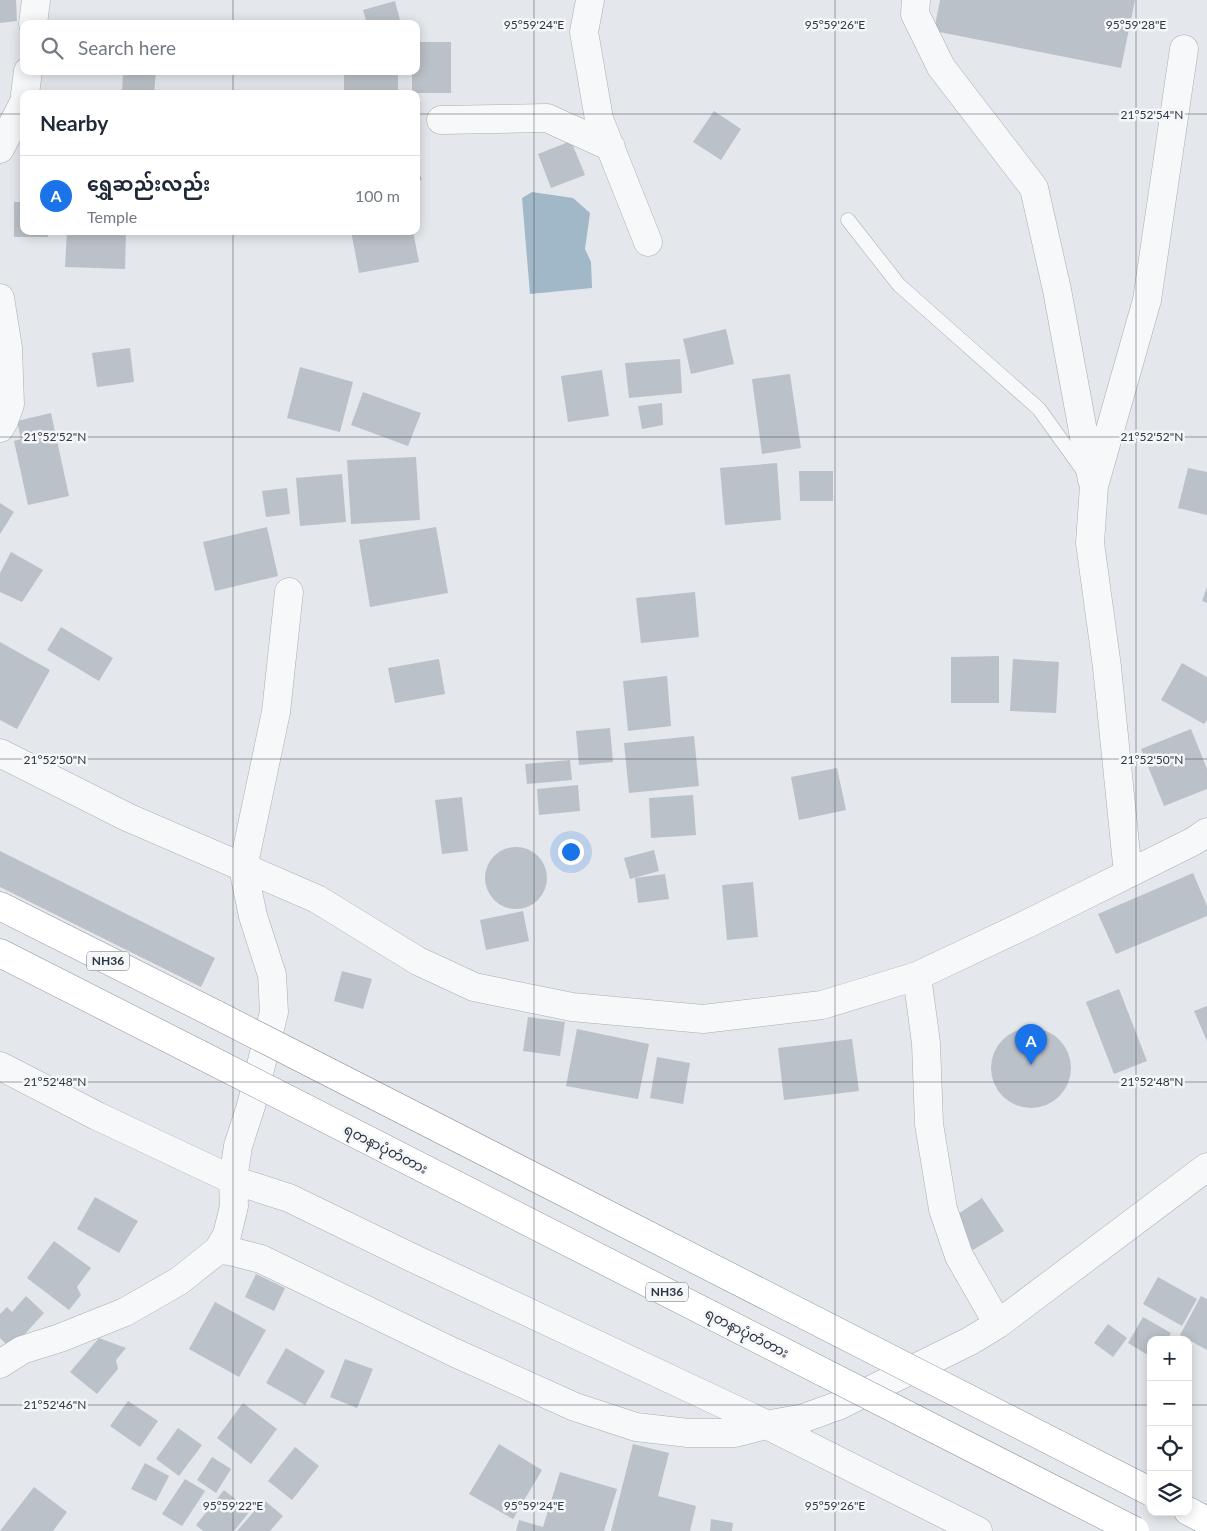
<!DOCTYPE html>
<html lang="en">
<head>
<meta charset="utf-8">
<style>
  :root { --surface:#fff; --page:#f6f6f7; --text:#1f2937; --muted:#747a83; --line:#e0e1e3; --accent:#1a73e8 }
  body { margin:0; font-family:Lato,"Noto Sans Myanmar",sans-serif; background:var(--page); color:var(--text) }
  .controls { position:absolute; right:15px; bottom:15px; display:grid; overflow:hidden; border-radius:10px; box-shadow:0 2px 12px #0003 }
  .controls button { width:45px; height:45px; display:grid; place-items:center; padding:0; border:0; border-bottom:1px solid var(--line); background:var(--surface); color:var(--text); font:25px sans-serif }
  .you { position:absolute; left:570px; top:851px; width:18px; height:18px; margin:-12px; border:4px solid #fff; border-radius:50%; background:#1a73e8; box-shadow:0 0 0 8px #1a73e833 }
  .badge { display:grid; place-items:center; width:32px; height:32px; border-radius:50%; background:var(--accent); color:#fff; font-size:16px; font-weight:700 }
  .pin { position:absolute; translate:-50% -41px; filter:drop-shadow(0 1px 2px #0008) }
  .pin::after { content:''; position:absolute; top:26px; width:18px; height:15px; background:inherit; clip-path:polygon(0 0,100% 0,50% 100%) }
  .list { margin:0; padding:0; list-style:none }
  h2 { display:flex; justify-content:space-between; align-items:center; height:65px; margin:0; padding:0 20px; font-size:21px }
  h2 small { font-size:16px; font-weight:400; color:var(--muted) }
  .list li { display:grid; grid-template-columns:32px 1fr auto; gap:15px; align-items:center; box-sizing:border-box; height:80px; padding:0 20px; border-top:1px solid var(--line) }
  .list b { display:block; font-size:19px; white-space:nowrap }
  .list p { margin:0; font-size:16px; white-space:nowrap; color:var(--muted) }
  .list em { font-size:16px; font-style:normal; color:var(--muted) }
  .icon { flex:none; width:28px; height:28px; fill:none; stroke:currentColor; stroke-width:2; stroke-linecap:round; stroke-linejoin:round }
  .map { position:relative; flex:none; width:1207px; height:1531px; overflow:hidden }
  .search { position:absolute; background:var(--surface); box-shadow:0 2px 12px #0003; left:20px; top:20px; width:400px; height:55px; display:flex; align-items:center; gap:12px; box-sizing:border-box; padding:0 18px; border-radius:10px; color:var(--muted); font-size:19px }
  .panel { position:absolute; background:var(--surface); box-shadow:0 2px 12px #0003; left:20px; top:90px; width:400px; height:145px; border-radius:10px }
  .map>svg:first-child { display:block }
  .water { fill:#a1b8c9 }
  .building { fill:#bbc1c8 }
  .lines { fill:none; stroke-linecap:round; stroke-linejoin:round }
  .lane-casing { stroke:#a9aeb5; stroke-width:15 }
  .street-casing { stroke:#a9aeb5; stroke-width:29 }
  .highway-casing { stroke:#8c96a1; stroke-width:29 }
  .lane { stroke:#f7f8fa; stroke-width:14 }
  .street { stroke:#f7f8fa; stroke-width:28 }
  .highway { stroke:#fff; stroke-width:28 }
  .highway-bridge-casing { stroke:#8c96a1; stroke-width:29; stroke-linecap:butt }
  .highway-bridge { stroke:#fff; stroke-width:28 }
  .ticks { fill:none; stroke:#2c3643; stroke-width:1; stroke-opacity:0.45 }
  .labels { text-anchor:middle; stroke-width:5; stroke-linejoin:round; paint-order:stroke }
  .shield { fill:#f4f6f8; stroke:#687079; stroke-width:1 }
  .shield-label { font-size:12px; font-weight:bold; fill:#2c3643 }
  .street-label { font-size:14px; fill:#2c3643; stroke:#f4f6f8 }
  .ticks-label { font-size:12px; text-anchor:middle; fill:#2c3643; stroke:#f4f6f8; stroke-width:5; stroke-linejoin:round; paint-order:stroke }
</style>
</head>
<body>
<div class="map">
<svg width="1207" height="1531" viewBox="0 0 1207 1531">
  <rect width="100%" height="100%" fill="#e4e7eb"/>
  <path class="water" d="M532,192L573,198L590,213L585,249L591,262L592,288L530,294L522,198Z"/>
  <path class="building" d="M0,0H16L17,21L0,23Z
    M940,0H1135L1121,68L934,31Z
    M395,1L401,24H367L363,10Z
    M416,42H451V93H412V71H416Z
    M123,71H156L154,94H122Z
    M344,71H398V94H344Z
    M714,111L741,129L721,160L693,142Z
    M571,141L585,175L551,188L538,154Z
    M416,164L422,180L416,181Z
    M14,202H24V231H48V237H14Z
    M67,231H126L125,269L65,267Z
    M351,231H413L419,262L359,273Z
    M726,329L734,364L691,374L683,339Z
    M130,348L134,382L97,387L92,353Z
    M680,359L682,393L629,398L625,363Z
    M300,367L353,382L340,432L287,418Z
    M602,370L609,416L568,422L561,376Z
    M790,374L801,448L762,454L752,379Z
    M363,392L421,413L408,446L351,425Z
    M662,403L663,425L642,429L638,406Z
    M51,413L69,496L28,505L14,441L21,439L17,421Z
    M416,457L420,520L351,524L347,460Z
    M777,463L781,520L725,525L720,468Z
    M1188,468L1207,472V515L1178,508Z
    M799,471H833V501H800Z
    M342,474L346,522L300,526L296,478Z
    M287,488L290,514L266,517L262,491Z
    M0,503L14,512L0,534Z
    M267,527L278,576L215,591L203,542Z
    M436,527L448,593L370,607L359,540Z
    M11,552L43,570L22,602L0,592V573Z
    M1207,587V603L1202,601Z
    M695,592L699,637L641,643L636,598Z
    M61,627L113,658L99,681L47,650Z
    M0,642L50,670L17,729L0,720Z
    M999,656V703H951V657Z
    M439,659L445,694L395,703L388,668Z
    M1013,659L1059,662L1056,713L1010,711Z
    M1182,663L1207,677V720L1204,724L1161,700Z
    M667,676L671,726L628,731L623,681Z
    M610,728L613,762L579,765L576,731Z
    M1191,729L1207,769V789L1164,806L1141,749Z
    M694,736L699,786L629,793L624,743Z
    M570,760L572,780L527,784L525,764Z
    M837,768L846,810L799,820L791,777Z
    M578,785L580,811L539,815L537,789Z
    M693,795L696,835L651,838L649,798Z
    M462,797L468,851L442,854L435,800Z
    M485 878a31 31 0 1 1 62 0a31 31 0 1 1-62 0Z
    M654,850L659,871L630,879L624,858Z
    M0,851L215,958L201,987L0,887Z
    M1193,873L1207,906V916L1116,954L1098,914Z
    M665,874L669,899L638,903L635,878Z
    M753,882L758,937L727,940L722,885Z
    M523,911L529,941L486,950L480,920Z
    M342,971L372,979L363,1009L334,1001Z
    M1119,989L1147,1061L1114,1074L1086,1002Z
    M1207,1006V1041L1194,1011Z
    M528,1017L565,1022L560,1056L523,1051Z
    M991 1068a40 40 0 1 1 80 0a40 40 0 1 1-80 0Z
    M577,1029L649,1044L638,1099L566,1086Z
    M852,1039L859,1091L784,1100L778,1048Z
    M657,1057L690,1063L683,1104L650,1098Z
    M95,1197L138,1221L119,1253L77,1229Z
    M982,1198L1004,1231L973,1250L952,1218Z
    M54,1241L91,1268L77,1287L81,1295L69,1310L27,1278Z
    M256,1274L285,1288L274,1311L245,1297Z
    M1158,1277L1197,1299L1182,1326L1143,1304Z
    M26,1296L44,1313L11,1349L0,1338V1314L7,1307L12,1312Z
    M1201,1296L1207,1299V1350L1180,1335Z
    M215,1302L266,1330L239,1377L189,1349Z
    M1143,1317L1171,1333L1167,1340H1151V1357L1128,1343Z
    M1108,1324L1127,1338L1113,1357L1094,1343Z
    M99,1338L126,1348L116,1360L118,1369L97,1394L70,1372Z
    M286,1348L325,1371L305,1405L266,1383Z
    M345,1359L373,1369L357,1408L330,1397Z
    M128,1401L158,1421L140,1447L110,1426Z
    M243,1403L277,1429L251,1464L217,1438Z
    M178,1428L202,1445L179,1476L156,1459Z
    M499,1444L542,1470L513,1519L469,1494Z
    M633,1444L669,1453L658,1496L696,1506L690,1531H611Z
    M295,1447L319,1466L292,1500L268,1481Z
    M212,1457L231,1469L216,1493L197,1480Z
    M145,1463L169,1476L156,1501L131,1489Z
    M560,1472L617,1489L604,1531H516L519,1520L543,1527Z
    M185,1479L205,1491L182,1526L162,1514Z
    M34,1487L67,1512L53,1531H0Z
    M224,1490L250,1511L234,1531H203L196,1525Z
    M264,1500L283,1516L270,1531H237Z
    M711,1519L733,1523L732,1531H710Z"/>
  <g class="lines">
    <g class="lane-casing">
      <path id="lane" d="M848,220L899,285L1039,409L1085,473"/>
    </g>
    <g class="street-casing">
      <path id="street" d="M590,0L584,32L599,119L648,242
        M916,0L915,14L941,67L1034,188L1057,290L1092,480
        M33,24L36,0
        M25,94L28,71
        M441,120L547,118L611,147
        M0,149L24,102
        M0,298L8,348L10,404L4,421L0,428
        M0,753L127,817L317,899L418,961L474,987L572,1007L703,1019L822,1005L917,976L1027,924L1194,841L1207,832
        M1128,874L1107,667L1090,543L1094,486L1147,300L1184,49
        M917,976L926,1043L929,1124L943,1209L959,1256L998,1324
        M0,1066L97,1116L233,1180L289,1198L417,1260L751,1417L978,1531
        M218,1250L227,1235L234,1206L233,1180L238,1146L251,1106L274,1012L272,975L253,916L243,868L276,712L289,592
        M0,1364L22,1350L60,1338L125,1312L179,1281L218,1250L230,1251L261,1259L453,1352L575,1407L636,1427L688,1433H735L766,1425L804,1418L840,1405L970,1341L998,1324L1207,1167"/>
    </g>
    <g class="highway-casing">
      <path id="highway" d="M0,906L217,1015
        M0,953L199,1054
        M1188,1511L1207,1521"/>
    </g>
    <use href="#lane" class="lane"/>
    <use href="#street" class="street"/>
    <use href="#highway" class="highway"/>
    <g class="highway-bridge-casing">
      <path id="highway-bridge" d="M217,1015L1151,1492
        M199,1054L1135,1531"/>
    </g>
    <use href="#highway-bridge" class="highway-bridge"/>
  </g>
  <path class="ticks" d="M233,0V24M534,0V1531M835,0V1531M1136,0V1531M233,71V94M0,114H24M416,114H1207M233,231V1531M0,437H1207M0,759H1207M0,1082H1207M0,1405H1151M1188,1405H1207"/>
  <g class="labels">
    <g class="shield">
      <rect x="87" y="951.5" width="42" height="19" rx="4"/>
      <rect x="646" y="1282.5" width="42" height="19" rx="4"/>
    </g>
    <g class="shield-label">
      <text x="108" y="965">NH36</text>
      <text x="667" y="1296">NH36</text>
    </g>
    <g class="street-label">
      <text transform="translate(386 1149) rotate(27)" y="5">ရတနာပုံတံတား</text>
      <text transform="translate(747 1333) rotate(27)" y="5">ရတနာပုံတံတား</text>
    </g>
  </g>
  <g class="ticks-label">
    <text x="534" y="29">95°59'24"E</text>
    <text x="835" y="29">95°59'26"E</text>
    <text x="1136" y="29">95°59'28"E</text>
    <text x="1152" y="119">21°52'54"N</text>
    <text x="55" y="441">21°52'52"N</text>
    <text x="1152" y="441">21°52'52"N</text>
    <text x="55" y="764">21°52'50"N</text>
    <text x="1152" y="764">21°52'50"N</text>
    <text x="55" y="1086">21°52'48"N</text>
    <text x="1152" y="1086">21°52'48"N</text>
    <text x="55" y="1409">21°52'46"N</text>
    <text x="233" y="1510">95°59'22"E</text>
    <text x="534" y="1510">95°59'24"E</text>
    <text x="835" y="1510">95°59'26"E</text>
  </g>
</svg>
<div class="controls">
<button>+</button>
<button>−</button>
<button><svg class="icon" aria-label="locate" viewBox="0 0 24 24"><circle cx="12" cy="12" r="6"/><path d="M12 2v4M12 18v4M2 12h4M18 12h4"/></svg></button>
<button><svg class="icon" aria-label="layers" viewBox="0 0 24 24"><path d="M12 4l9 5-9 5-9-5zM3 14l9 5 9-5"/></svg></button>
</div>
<div class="you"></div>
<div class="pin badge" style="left:1031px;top:1065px">A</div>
<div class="search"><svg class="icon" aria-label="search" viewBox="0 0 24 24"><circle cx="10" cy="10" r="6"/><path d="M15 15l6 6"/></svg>Search here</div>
<section class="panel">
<h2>Nearby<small></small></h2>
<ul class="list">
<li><span class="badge">A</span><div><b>ရွှေဆည်းလည်း</b><p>Temple</p></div><em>100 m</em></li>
</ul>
</section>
</div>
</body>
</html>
